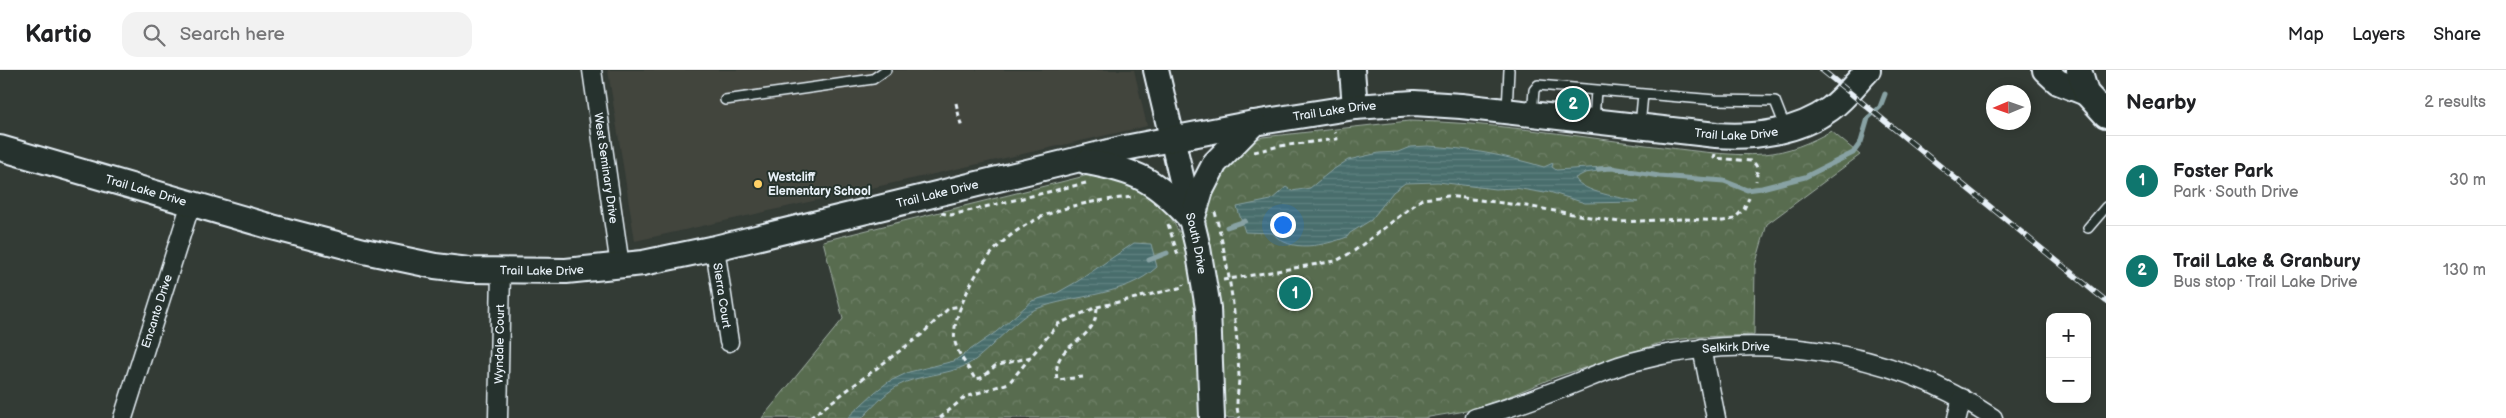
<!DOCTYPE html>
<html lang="en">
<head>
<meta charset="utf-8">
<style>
  :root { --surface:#fff; --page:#f2f2f2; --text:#202124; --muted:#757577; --line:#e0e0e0; --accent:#0f766e }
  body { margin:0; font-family:"Balsamiq Sans",sans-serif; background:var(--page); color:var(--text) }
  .controls { position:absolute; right:15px; bottom:15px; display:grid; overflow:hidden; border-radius:10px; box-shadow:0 2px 8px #0003 }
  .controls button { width:45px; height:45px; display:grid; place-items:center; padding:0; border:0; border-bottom:1px solid var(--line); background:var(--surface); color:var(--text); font:25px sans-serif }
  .compass { position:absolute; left:1986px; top:15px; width:45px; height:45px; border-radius:50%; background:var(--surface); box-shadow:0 2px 8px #0003; rotate:268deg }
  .you { position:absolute; left:1282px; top:154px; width:18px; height:18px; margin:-12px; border:4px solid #fff; border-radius:50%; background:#1a73e8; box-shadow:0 0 0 8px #1a73e833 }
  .badge { display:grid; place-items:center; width:32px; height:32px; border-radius:50%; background:var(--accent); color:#fff; font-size:16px; font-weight:700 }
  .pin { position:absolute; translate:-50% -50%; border:2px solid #fff; box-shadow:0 1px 5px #0006 }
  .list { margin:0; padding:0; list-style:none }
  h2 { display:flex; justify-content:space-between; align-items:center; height:65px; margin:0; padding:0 20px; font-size:21px }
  h2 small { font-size:16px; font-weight:400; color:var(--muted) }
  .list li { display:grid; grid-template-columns:32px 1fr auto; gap:15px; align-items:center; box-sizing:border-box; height:90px; padding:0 20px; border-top:1px solid var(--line) }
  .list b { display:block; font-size:19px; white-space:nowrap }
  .list p { margin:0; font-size:16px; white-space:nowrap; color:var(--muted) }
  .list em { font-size:16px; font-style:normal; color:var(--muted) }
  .icon { flex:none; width:28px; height:28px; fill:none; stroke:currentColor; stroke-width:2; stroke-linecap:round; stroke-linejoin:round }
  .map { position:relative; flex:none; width:2106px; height:348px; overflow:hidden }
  header { display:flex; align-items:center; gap:30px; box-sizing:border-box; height:70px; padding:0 25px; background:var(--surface); border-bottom:1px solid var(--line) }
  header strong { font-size:24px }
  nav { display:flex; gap:28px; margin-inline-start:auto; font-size:18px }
  .search { width:350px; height:45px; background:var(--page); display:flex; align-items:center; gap:12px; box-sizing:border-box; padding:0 18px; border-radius:15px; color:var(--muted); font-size:19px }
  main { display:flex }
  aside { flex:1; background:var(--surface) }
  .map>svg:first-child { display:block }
  .built { fill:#43453e }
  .park { fill:url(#park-crowns); stroke:#a0aea4 }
  .water { fill:url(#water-rules); stroke:#88a2a4 }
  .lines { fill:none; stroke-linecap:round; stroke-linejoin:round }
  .stream { stroke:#88a2a4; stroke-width:5 }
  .lane-casing { stroke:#e8f1f8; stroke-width:12 }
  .street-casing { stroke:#e8f1f8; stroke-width:21 }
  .secondary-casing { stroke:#e8f1f8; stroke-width:28 }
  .path { stroke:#e8f1f8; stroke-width:3; stroke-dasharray:5 4; stroke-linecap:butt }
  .lane { stroke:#26332d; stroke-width:9 }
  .street { stroke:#26332d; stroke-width:18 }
  .secondary { stroke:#26332d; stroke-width:24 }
  .rail-casing { stroke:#e8f1f8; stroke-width:5.5 }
  .rail { stroke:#26332d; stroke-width:4; stroke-dasharray:11; stroke-linecap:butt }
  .poi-dot { fill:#ffd166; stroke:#26332d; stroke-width:2 }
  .labels { text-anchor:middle; stroke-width:4; stroke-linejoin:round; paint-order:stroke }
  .street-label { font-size:12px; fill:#e8f1f8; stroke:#26332d }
  .poi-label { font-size:12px; font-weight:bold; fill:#e8f1f8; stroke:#26332d; text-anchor:start }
</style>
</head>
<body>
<header>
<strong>Kartio</strong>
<div class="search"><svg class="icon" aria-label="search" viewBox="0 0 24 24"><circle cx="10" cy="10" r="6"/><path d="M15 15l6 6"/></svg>Search here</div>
<nav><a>Map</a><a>Layers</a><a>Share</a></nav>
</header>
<main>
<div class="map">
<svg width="2106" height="348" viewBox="0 0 2106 348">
  <defs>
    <pattern id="park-crowns" width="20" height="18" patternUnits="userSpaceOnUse" patternTransform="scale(1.25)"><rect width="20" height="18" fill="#586c4f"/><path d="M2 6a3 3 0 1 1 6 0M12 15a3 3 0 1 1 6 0" fill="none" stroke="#708169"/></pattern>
    <pattern id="water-rules" width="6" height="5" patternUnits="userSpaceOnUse" patternTransform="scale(1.25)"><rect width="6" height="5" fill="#486d6c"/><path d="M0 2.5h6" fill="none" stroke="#628282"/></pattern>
  </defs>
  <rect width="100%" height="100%" fill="#333b35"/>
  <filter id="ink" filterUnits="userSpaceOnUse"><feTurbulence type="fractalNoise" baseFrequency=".02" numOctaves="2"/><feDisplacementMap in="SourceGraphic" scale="10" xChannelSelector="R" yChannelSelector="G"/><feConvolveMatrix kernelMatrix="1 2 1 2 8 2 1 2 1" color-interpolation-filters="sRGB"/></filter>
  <g filter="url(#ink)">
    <path class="built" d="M608,0H1134L1147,56L635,171Z"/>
    <path class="park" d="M1409,51C1488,52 1568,65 1646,75C1682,79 1729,87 1764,84C1788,82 1810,73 1831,61L1860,85L1767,154L1755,196L1754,265L1699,267L1667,271L1553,308L1478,339L1423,348H762L843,249L823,171L1089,105C1114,106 1142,111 1160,132C1168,140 1173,152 1179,162L1205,154C1208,119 1226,78 1263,67Z"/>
    <path class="water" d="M1428,76C1467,78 1507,86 1544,97L1553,93L1552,97L1556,100L1604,97L1605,100L1585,103L1575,108C1583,123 1621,127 1638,132L1585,133L1546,121L1545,123L1515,118L1495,119L1438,112L1405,113L1393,122L1371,150L1350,163L1347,167C1326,175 1289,184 1273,163L1245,162L1237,137L1271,130L1286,117L1292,121L1310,118L1331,101L1348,90L1379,83L1398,82L1410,77Z
      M1134,173L1151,174L1157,197C1124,227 1076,224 1036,239C1018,247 992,277 975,290C954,305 929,303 906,312C888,319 875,335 862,348H847L875,322L888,312L909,302L954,291L996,262L1032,231L1057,223L1078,211Z"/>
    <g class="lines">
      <path class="stream" d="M1598,99L1612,98L1659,106L1724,111L1747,120L1762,118L1805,107L1853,83L1861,72L1868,48L1880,37L1885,24
        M1227,157L1245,151
        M1149,190L1167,183"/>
      <g class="lane-casing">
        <path id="lane" d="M725,30L873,9L886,0
          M1507,40L1509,0
          M1532,43L1534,20L1538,15L1715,30L1775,31L1786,59
          M1594,51L1596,20
          M1640,56L1643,24
          M2088,158L2106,137"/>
      </g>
      <g class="street-casing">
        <g id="street">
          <path id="s1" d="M592,0L620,196"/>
          <path id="s2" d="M715,178L729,272"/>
          <path d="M1702,278L1716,348"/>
          <path id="s3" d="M123,348L191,133"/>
          <path id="s4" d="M498,348L501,201"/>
          <path id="s5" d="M1475,348C1507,339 1537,328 1568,316C1589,308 1610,298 1632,292C1753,260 1889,277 1993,348"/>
          <path d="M1957,348L1962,328"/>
        </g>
      </g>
      <g class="secondary-casing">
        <g id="secondary">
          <path id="s6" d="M1156,0L1198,178L1208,238L1212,348"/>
          <path d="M1352,0L1355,37"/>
          <path d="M2045,0L2058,12L2086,23"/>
          <path d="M2079,0L2086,23L2106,45"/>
          <path id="s7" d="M0,78L272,157L364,181L435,196L469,200L566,201L643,193L715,178L1125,78L1254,53L1355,37L1414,33L1461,36L1716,65C1755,68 1798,62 1830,39C1845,28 1856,13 1868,0"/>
          <path d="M1087,92C1137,101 1155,110 1190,148"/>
          <path d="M1192,150L1201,120L1215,93L1254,53"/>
        </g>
      </g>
      <path class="path" d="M956,33L962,59
        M1254,82L1280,76L1337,69L1335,62
        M1715,84L1714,88L1751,91C1760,96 1757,102 1756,111
        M1215,142C1229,197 1237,250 1239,307C1239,319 1234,338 1240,348
        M941,143L951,145L1086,113
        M1168,154L1179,188
        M1223,210L1336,191L1354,181L1422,129L1448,126L1526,136L1619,152L1683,149L1723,151L1734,149L1744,139L1749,128
        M1031,287L995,296L981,308L975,309C969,298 958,285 955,272C952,255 961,235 968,220C1001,150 1063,132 1135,127
        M1083,307L1057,310C1051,269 1096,277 1097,237
        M810,348L921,265L949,238L961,236
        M940,348L965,327L1009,313L1058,254L1097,237L1183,217V214"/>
      <use href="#lane" class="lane"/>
      <use href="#street" class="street"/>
      <use href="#secondary" class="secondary"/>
      <g class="rail-casing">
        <path id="rail" d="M1822,0L2106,231"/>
      </g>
      <use href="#rail" class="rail"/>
    </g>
  </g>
  <circle class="poi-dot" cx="758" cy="114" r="5"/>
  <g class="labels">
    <g class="street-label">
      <text dy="4" stroke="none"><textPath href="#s7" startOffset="1368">Trail Lake Drive</textPath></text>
      <text dy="4" stroke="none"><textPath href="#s7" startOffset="1772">Trail Lake Drive</textPath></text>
      <text dy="4" stroke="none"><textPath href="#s1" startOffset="99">West Seminary Drive</textPath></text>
      <text dy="4" stroke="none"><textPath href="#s7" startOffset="152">Trail Lake Drive</textPath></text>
      <text dy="4" stroke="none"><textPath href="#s7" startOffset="962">Trail Lake Drive</textPath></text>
      <text dy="4" stroke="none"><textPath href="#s6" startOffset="178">South Drive</textPath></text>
      <text dy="4" stroke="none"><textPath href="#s7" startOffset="558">Trail Lake Drive</textPath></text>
      <text dy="4" stroke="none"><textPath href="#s2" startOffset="48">Sierra Court</textPath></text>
      <text dy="4" stroke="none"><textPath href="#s3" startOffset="112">Encanto Drive</textPath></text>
      <text dy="4" stroke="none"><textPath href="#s4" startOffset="74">Wyndale Court</textPath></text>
      <text dy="4" stroke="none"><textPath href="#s5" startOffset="272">Selkirk Drive</textPath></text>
    </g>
    <g class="poi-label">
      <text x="768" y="111">Westcliff<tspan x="768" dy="14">Elementary School</tspan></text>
    </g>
  </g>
</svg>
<div class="controls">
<button>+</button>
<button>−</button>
</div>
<svg class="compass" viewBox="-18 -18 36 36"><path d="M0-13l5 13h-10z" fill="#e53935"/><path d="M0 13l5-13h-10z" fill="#757577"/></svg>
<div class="you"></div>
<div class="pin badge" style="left:1295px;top:223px">1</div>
<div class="pin badge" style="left:1573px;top:34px">2</div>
</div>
<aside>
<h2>Nearby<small>2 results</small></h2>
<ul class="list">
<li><span class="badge">1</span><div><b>Foster Park</b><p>Park · South Drive</p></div><em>30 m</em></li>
<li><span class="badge">2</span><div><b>Trail Lake &amp; Granbury</b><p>Bus stop · Trail Lake Drive</p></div><em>130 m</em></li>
</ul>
</aside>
</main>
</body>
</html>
